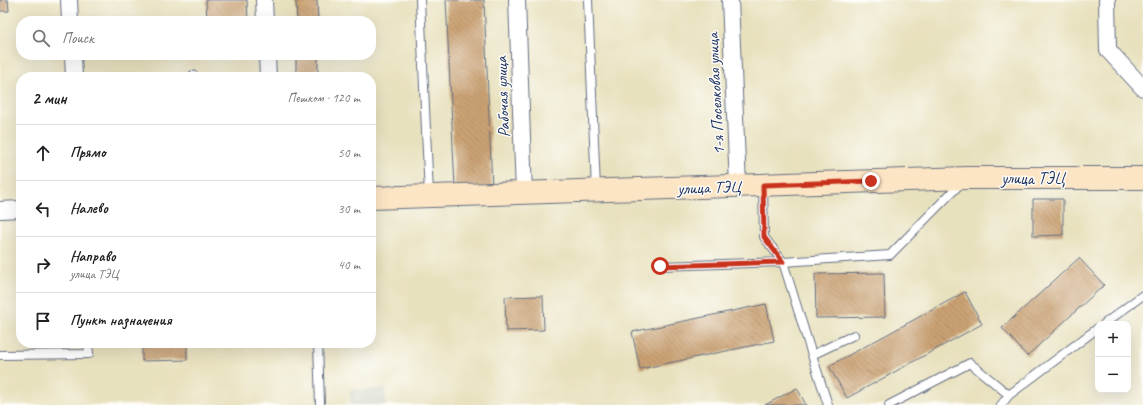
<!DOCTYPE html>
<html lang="ru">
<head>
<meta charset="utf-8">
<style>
  :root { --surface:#fff; --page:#f2f2f2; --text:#202124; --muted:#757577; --line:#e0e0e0 }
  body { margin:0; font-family:Caveat,sans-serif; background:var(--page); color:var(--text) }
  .controls { position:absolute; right:12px; bottom:12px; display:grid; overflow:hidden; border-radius:8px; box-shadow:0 4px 16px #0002 }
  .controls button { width:36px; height:36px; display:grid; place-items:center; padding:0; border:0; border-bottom:1px solid var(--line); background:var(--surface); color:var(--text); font:20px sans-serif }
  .stop { position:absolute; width:12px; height:12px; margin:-9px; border:3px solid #c8321e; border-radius:50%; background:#fff }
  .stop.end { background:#c8321e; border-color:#fff; box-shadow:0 1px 4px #0008 }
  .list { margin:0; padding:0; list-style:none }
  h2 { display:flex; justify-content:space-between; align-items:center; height:52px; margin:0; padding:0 16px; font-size:17px }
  h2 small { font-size:13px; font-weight:400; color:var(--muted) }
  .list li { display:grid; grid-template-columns:26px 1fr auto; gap:12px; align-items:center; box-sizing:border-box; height:56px; padding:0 16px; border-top:1px solid var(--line) }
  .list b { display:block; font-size:15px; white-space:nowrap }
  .list p { margin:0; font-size:13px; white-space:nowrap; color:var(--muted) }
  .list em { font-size:13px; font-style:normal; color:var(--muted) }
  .icon { flex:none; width:22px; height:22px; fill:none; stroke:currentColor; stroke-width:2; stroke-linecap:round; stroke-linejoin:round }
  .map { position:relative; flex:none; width:1143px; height:405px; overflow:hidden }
  .search { position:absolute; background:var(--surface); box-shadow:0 4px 16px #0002; left:16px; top:16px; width:360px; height:44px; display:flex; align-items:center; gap:10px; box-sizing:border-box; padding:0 14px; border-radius:16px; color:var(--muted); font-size:15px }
  .panel { position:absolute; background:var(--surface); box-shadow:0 4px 16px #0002; left:16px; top:72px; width:360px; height:276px; border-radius:16px }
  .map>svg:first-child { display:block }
  .industrial { fill:#c2c6b9 }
  .building { fill:url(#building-back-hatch) }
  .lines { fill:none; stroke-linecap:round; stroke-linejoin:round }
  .lane-casing { stroke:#636d80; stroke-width:10 }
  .street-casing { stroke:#636d80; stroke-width:18 }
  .secondary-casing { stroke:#636d80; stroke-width:24 }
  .lane { stroke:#fff; stroke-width:8 }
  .street { stroke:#fff; stroke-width:16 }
  .secondary { stroke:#fce5c4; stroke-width:22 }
  .route { stroke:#c8321e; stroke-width:5 }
  .labels { text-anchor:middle; stroke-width:3; stroke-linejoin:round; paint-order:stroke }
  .street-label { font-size:17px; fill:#1b2f5e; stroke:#fdfcf7 }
</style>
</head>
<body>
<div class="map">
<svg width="1143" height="405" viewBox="0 0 1143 405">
  <defs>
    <pattern id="building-back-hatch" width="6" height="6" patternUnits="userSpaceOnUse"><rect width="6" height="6" fill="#cba273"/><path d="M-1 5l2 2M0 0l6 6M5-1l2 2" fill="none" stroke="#a48462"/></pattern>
  </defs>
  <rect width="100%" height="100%" fill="#fdfcf7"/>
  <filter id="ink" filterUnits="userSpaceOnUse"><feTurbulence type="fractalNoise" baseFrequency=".025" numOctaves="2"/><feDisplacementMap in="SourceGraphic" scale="8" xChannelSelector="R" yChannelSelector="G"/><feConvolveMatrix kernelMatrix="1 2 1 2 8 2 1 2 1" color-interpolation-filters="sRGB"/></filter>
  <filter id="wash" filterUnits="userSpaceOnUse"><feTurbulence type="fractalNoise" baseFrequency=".012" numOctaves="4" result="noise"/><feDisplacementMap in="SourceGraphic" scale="16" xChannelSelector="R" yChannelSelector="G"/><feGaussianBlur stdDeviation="0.9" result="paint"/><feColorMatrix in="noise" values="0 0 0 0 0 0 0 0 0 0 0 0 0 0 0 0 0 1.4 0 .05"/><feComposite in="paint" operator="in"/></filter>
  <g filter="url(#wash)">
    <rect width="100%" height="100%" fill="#e8e1be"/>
    <path class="industrial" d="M386,389V405H351L350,390Z"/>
    <g id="blocks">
      <path class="building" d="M0,0H8L9,11H0Z
        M206,0H247L248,21H207Z
        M317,0L318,21H297L296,1Z
        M446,0H484L492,187L455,188Z
        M296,55H318V77H296Z
        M169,74V77H135V76Z
        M1033,199H1063V235L1033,236Z
        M1079,258L1104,285L1027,356L1002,328Z
        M884,273L885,317L816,318L815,274Z
        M965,292L982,324L847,398L829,366Z
        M543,296L544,330L506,331L505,297Z
        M766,304L774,341L640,369L632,332Z
        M142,343H187V360L142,361Z
        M797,388L806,405H765Z"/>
    </g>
  </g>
  <g filter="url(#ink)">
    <use href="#blocks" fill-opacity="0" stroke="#636d80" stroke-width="1"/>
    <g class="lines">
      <g class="lane-casing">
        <path id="lane" d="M420,0L429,195
          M588,0L596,189
          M193,75L194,77
          M763,185L764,237L783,262L812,355
          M660,266L783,262L890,255L962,182
          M1104,324L1143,295
          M318,343L320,405
          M0,355L89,354L88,343
          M828,405L812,355L854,335
          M889,405L970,363L1009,395
          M1001,405L1009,395L1098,328"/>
      </g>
      <g class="street-casing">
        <path id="street" d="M69,0L70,21
          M264,0L265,21
          M517,0L524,193
          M730,0L738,186
          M1107,0L1108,50L1143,88
          M73,55L74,77
          M267,55L268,77
          M0,210L21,209"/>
      </g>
      <g class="secondary-casing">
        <path id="secondary" d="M371,198L967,178H1143"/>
      </g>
      <use href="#lane" class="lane"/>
      <use href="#street" class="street"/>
      <use href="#secondary" class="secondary"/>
    </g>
  </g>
  <g class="lines" filter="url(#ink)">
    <path class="route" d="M660,266L783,262L764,237L763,185L871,181"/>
  </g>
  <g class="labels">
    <g class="street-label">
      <text transform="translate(715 94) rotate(-93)" y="6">1-я Поселковая улица</text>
      <text transform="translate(502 97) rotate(-92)" y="6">Рабочая улица</text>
      <text x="1033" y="184">улица ТЭЦ</text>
      <text transform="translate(709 187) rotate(-2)" y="6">улица ТЭЦ</text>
    </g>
  </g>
</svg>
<div class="controls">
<button>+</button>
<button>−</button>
</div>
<div class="stop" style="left:660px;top:266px"></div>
<div class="stop end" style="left:871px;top:181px"></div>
<div class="search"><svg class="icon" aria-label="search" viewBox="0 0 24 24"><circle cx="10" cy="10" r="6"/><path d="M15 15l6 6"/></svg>Поиск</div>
<section class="panel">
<h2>2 мин<small>Пешком · 120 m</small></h2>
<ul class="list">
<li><svg class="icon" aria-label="ahead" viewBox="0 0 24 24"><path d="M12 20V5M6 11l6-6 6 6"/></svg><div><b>Прямо</b></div><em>50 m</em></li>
<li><svg class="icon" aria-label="left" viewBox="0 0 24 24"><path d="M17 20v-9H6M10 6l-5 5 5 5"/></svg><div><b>Налево</b></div><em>30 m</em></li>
<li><svg class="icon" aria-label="right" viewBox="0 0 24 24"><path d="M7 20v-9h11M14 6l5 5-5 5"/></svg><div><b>Направо</b><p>улица ТЭЦ</p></div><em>40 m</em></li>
<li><svg class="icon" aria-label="arrive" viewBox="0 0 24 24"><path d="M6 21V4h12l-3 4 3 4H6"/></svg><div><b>Пункт назначения</b></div></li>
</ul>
</section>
</div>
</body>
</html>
